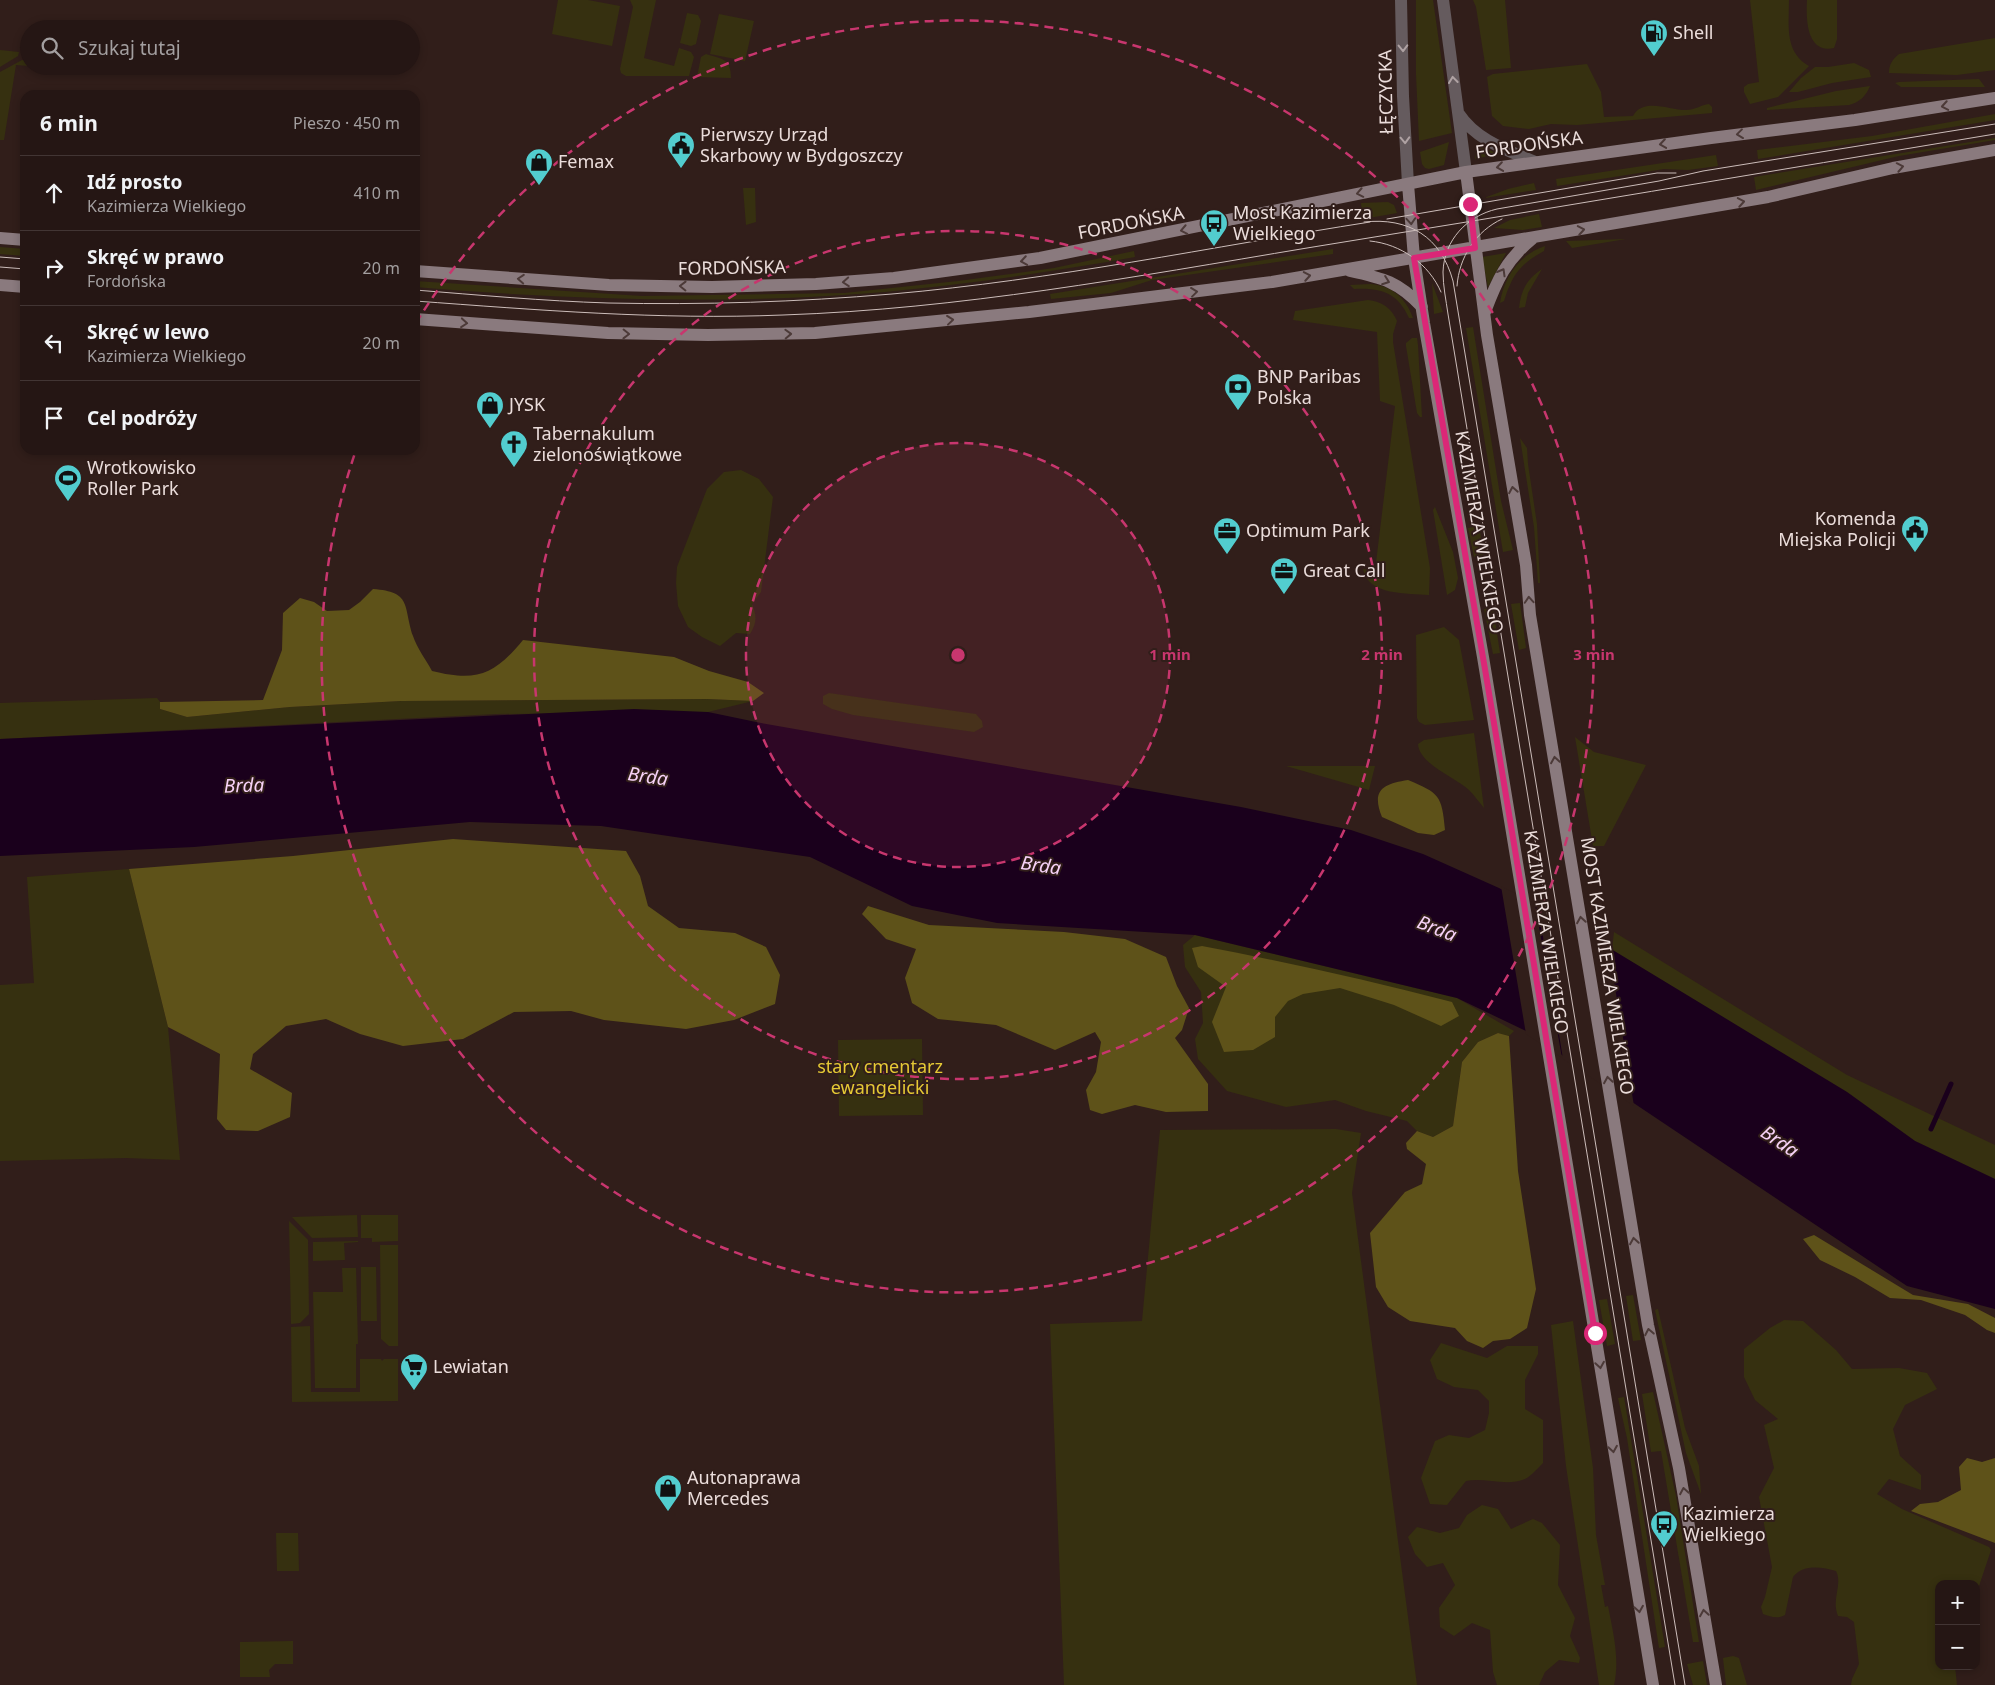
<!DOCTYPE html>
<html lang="pl">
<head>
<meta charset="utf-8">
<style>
  :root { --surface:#251614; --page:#312322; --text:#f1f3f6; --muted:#a39fa0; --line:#423534 }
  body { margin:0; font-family:"Noto Sans",sans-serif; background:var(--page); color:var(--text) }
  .controls { position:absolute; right:15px; bottom:15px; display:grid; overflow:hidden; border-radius:10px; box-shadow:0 2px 8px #0003 }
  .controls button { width:45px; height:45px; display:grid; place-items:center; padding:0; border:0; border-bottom:1px solid var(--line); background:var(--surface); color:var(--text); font:25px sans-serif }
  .stop { position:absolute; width:15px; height:15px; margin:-11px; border:4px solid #db2777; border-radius:50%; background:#fff }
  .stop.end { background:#db2777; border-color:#fff; box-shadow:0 1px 5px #0008 }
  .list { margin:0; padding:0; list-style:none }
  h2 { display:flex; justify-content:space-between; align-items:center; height:65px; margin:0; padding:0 20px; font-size:21px }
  h2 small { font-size:16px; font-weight:400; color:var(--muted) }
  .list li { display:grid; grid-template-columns:32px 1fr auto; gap:15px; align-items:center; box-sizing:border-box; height:75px; padding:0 20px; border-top:1px solid var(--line) }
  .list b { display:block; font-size:19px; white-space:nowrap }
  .list p { margin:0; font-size:16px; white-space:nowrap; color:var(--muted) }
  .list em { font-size:16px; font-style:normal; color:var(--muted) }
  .icon { flex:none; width:28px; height:28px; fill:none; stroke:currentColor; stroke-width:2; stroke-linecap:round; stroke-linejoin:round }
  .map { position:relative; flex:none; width:1995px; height:1685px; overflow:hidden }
  .search { position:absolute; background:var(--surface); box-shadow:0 2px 8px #0003; left:20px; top:20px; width:400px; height:55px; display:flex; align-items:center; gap:12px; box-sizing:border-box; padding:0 18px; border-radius:28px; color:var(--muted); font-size:19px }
  .panel { position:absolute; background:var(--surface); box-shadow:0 2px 8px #0003; left:20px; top:90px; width:400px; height:365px; border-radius:15px }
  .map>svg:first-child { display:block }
  .green { fill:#363010 }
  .forest { fill:#5e5219 }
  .water { fill:#1a001c }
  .pier { fill:#311e1a }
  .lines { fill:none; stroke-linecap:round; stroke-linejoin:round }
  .stream { stroke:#1a001c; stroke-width:5 }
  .tertiary { stroke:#655b5e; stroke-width:12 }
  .secondary { stroke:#8a7a7e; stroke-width:12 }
  .tram { stroke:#ccbdba; stroke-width:1 }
  .oneway { stroke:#afa2a3 }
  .oneway2 { stroke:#4c3a38 }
  .route { stroke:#db2777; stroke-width:6 }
  .ring { fill:none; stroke:#c8366e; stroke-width:2.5; stroke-dasharray:9 6 }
  .labels { text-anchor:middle; stroke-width:4; stroke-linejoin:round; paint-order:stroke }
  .poi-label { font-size:18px; fill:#ebdddb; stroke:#311e1a; text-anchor:start }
  .street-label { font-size:18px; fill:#ebdddb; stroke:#311e1a }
  .park-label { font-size:18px; fill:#e5c935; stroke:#311e1a }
  .water-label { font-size:19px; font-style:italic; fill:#f7d2f7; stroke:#311e1a }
  .centre { fill:#c8366e; stroke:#311e1a; stroke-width:2.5 }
  .ring-label { font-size:15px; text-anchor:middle; font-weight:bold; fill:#c8366e; stroke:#311e1a; stroke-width:4; stroke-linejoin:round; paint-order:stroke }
</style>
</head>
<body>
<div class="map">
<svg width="1995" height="1685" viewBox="0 0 1995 1685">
  <rect width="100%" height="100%" fill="#311e1a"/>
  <path class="green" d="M558,0H588L620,6L612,46L552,34Z
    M630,0H656L644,58L674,66L679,48L691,52L694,57L689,76H626L621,73L620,69L633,7Z
    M1416,0H1433L1452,133L1419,141L1416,74Z
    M1473,0H1505L1511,68L1486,70L1476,7Z
    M1750,0H1789C1789,25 1784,52 1809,66L1778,97L1750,104L1744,92V87L1748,84L1759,82Z
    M1807,0H1837V39L1834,48C1806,54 1806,18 1807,0Z
    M687,13L698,15L701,21L696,44L691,46L680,43Z
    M719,14L754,21L745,61L710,54Z
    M1995,38V70L1957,75L1889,73C1889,64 1893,59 1899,54Z
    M0,50L19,52L18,56L0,67Z
    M706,54C723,59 731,59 731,78L697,77L701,57Z
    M22,60L29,61V66L16,65L4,140H0V72Z
    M1854,63L1869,70L1871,77L1832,83L1798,92H1789L1801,78L1815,67H1828Z
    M1587,64L1601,92L1604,117L1633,116C1643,97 1669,110 1686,110C1695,110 1701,105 1709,104L1712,107V113L1577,125L1551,124L1529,129L1503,126L1492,116L1487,77L1493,74Z
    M1979,79L1985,87H1901L1895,83L1899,82Z
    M1870,86C1866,96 1860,102 1849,105L1767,110V108L1836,91Z
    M1995,114V120L1758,159L1757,150L1872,136Z
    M1995,138V140L1899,156L1756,190L1754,177Z
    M1449,142L1444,165L1429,169L1425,168L1422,164L1420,152Z
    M1477,143L1497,154L1475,159Z
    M1716,155L1718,166L1688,170L1664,169L1557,186L1556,179Z
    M1534,183L1536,190L1484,198L1508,189Z
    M743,188H755L756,222L746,225Z
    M1388,202L1394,205L1397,213L1363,219L1361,203Z
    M1539,214L1542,227L1523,230L1494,228L1510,220Z
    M1626,239L1572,248L1566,241Z
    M1545,246L1544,251C1529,259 1516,269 1510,285C1507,290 1506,296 1504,301L1500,303C1504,277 1519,255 1545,246Z
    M0,247L25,249V256L0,254Z
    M1333,249V254L1152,280L1111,293L1051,299L1050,294Z
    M1134,251L1135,257C1027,276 918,292 809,297C677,303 546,298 415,287V281L642,296L844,293L958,281L1054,268Z
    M1506,253L1488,287L1482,257Z
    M1542,269L1528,293L1525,307L1519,308C1521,290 1527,279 1542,269Z
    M1432,283L1443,312L1434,314Z
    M1371,284C1392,286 1406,298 1413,318H1409C1397,292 1381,288 1354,289L1350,285Z
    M1368,300C1381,301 1392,308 1397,321L1393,334V342L1430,568L1429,595C1408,593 1368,596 1363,569L1375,571L1395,406L1380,401L1377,332L1293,320L1295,311Z
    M1473,327L1501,501L1513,550L1503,552L1466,328Z
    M1412,338H1417L1418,345L1422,417H1420L1417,413L1406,346V343Z
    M1520,438L1527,448L1528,464L1537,524L1540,583H1538L1534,527Z
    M741,470L759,479L773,497L761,592L752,604C757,616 757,623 750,634L736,633L720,646L702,637L688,627L678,606L676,583L677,567L707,489L724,472Z
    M1435,507L1453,552L1458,578L1455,590L1447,595L1433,510Z
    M1479,526L1484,555L1474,557L1468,528Z
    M1520,603L1526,648L1519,650L1511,604Z
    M1493,607L1500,653L1493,654L1484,609Z
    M1444,627L1459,640L1474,720L1425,725L1419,722L1417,718L1416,635Z
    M829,693L976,714L982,721L983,727L974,732L853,715L832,709L823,704V696Z
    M157,698L160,702V709L187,717L290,707L401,701L707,699L753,701L708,712L496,714L0,739V703Z
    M1474,733L1484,808C1479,802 1474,795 1469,790C1455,777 1419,764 1418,744L1424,740Z
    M1575,737L1594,752L1646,765L1604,846H1593Z
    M1286,766H1375L1369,790Z
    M129,869L168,1027L180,1160L126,1158L0,1161V985L34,983L27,877Z
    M1614,932L1847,1075L1995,1145V1179L1915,1141L1847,1092L1612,950Z
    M1195,935L1457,998L1514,1031L1509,1036L1498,1033L1478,1042L1462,1062L1453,1126L1433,1137L1417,1131L1407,1121L1366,1111L1335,1100L1286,1107L1227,1091L1198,1059L1195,1039L1203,1023L1201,992L1185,967L1183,945Z
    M922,1039L923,1115L839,1116L838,1040Z
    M1336,1129L1361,1133L1352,1193L1417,1685H1064L1050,1324L1142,1321L1160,1130Z
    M357,1215L358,1237L312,1238L292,1217Z
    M361,1215H398V1241L372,1242V1238H361Z
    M289,1221L308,1240L309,1314L300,1323L291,1324Z
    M358,1241V1242L344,1243L345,1260L313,1261V1242Z
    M380,1245H398V1346H389L381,1339Z
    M361,1267H376L377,1321H361Z
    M342,1268H356L358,1344H356V1388H315L313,1292H343Z
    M1633,1295L1641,1340L1633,1341L1626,1296Z
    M1607,1299L1615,1344L1607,1346L1599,1300Z
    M1658,1309L1685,1428L1699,1466L1701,1494L1686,1453L1655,1310Z
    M1784,1320L1803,1321L1836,1350L1852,1369L1899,1368L1927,1373L1937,1389L1905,1405L1893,1429L1900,1456L1921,1475V1490L1889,1479L1877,1494L1902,1509L1989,1547L1991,1550L1978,1589L1976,1602V1584H1939V1666H1955L1957,1685H1851L1852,1679L1859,1664L1854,1622L1847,1617L1838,1616C1831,1599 1843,1585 1836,1571C1822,1567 1803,1564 1793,1577L1785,1615C1778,1619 1771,1617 1763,1614L1761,1607L1765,1597L1772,1567L1759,1497L1774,1468L1764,1425L1778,1419L1755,1400L1744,1377V1349L1770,1328Z
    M1573,1321L1593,1468L1596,1535L1605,1585H1601L1605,1607L1608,1606C1613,1632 1620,1659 1614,1685H1599L1566,1466L1551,1325Z
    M310,1326L311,1392H360V1359H381L382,1361L384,1359H398V1401L292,1402L291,1327Z
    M1441,1343L1487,1358L1507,1346H1538V1354L1525,1380V1409L1543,1420V1463C1538,1468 1531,1476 1525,1479C1506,1487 1485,1477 1466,1481L1447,1505L1430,1504L1421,1478L1435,1441L1449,1435L1469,1438L1485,1430L1489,1413V1401L1478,1390L1454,1387L1437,1379L1430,1360Z
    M1653,1392L1676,1496L1699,1642H1693L1661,1451L1651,1452L1642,1394Z
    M1624,1397L1665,1647L1659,1648L1627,1438L1618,1398Z
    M1482,1505L1498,1509L1511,1529L1533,1519L1542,1523L1560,1545L1558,1585L1575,1618L1570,1636L1580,1658L1579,1663L1559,1660L1545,1672L1539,1685H1497L1493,1672L1490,1630L1472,1623L1454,1636L1440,1627L1439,1608L1455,1585L1443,1563L1427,1567L1415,1554L1408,1537L1417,1527L1440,1533L1459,1528L1467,1515Z
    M276,1533H298L299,1571H277Z
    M293,1641V1664H275L269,1670L270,1677H240V1642Z
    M1733,1656L1739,1658L1747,1685H1726L1723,1658Z
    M1703,1661L1707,1685H1693L1687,1664Z"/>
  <path class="forest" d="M373,589C412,592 403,605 413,636C417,648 426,660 432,671C477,682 494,675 523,640L674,657L709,671L748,682L764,693L753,701L707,699L401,701L290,707L187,717L160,709V702L263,700L282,650L283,613L300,598L314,602L327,611L349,610L360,602Z
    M1408,780C1439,793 1442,795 1445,830L1434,835L1418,833L1382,817C1371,790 1383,784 1408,780Z
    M453,839L626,851L640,876L648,906L679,928L735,933L766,947L780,975L775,1004L734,1020L686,1029L604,1020L571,1011L514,1012L463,1039L403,1046L360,1034L326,1019L286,1026L253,1054L250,1069L292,1093L290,1117L258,1131L226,1130L217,1119L220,1054L168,1027L129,869L293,856Z
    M868,906L929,925L1064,932L1125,939L1166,957L1177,986L1189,1008L1182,1030L1175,1038L1208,1084V1111L1166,1112L1135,1105L1102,1114L1090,1110L1086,1090L1096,1072L1101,1042L1095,1032L1055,1050L996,1025L938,1019L912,1003L905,978L916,949L886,939L862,914Z
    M1202,946C1286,962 1369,980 1452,1002L1459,1016L1441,1026L1394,1005L1340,988L1303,994L1288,1001L1275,1017V1037L1253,1050L1224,1052L1212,1022L1226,987L1198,967L1192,948Z
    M1498,1033L1509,1036L1518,1171L1536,1289L1527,1328L1510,1339L1493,1341L1483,1348L1467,1341L1455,1328L1410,1321L1388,1307L1376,1287L1370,1233L1405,1192L1422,1184L1426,1164L1407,1149L1406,1143L1417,1131L1433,1137L1453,1126L1462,1062L1478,1042Z
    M1814,1235L1913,1295L1968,1304L1995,1318V1333L1987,1330L1965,1315L1921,1300L1890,1298L1855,1277L1820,1260L1803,1239Z
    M1967,1458L1982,1462L1995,1458V1543L1911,1511L1920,1504L1938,1502L1961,1490L1959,1467Z"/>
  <path class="water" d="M634,709L708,712L761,723L1241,807L1351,830L1423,854L1499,888L1583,932L1847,1092L1915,1141L1995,1179V1309L1907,1286L1526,1031L1457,998L1195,935L997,923L912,906L810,857L601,826L470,822L194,847L0,856V739Z"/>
  <path class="pier" d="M1501,886L1535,904L1562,1058L1526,1034Z
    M1538,906L1608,944L1634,1106L1563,1059Z"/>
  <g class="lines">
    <path class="stream" d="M1931,1129L1951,1084"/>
    <path class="tertiary" d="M1401,0L1403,96L1408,184
      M1443,0L1466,172
      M1459,114C1476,140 1507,150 1535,162"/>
    <path class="secondary" d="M1466,172L1487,335L1526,565L1530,615L1648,1325L1679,1468L1716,1685
      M1408,184L1414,258L1424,323L1483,657L1653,1685
      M0,238L25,240
      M415,271L609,285L712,287L816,284L894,278L1040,258L1466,172L1711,138L1855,120L1995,98
      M1350,271C1383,278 1399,282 1422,307
      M0,285L25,287
      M1485,312C1497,280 1506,260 1533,238
      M415,319L608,333L708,335L815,333L1029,312L1272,282L1441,253L1768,197L1893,168L1995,150"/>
    <path class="tram" d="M1387,219L1657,173H1676
      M1364,222C1409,217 1441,237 1453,281L1685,1685
      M1370,241C1401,244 1429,264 1441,292
      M0,257L25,259
      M0,267L25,269
      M1457,286C1459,257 1476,231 1502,219
      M415,290C479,295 543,301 608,303C703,305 798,302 892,294C1053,280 1211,247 1370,222
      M415,301C538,310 660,320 783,315C960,309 1133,277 1307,248C1537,211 1766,172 1995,134
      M1675,1685L1448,314C1446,300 1443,286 1443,272C1444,240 1467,216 1497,209L1659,181L1703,171L1995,124"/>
  </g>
  <defs><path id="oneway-chevron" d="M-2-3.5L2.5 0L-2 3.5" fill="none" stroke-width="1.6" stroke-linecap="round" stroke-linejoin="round" transform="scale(1.25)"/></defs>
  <g class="oneway">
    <use href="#oneway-chevron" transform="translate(1403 48) rotate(89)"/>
    <use href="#oneway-chevron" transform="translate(1453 80) rotate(-97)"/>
    <use href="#oneway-chevron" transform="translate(1405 140) rotate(88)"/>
  </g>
  <g class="oneway2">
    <use href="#oneway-chevron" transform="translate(1945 106) rotate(170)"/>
    <use href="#oneway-chevron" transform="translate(1740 134) rotate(173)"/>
    <use href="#oneway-chevron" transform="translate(1663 144) rotate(172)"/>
    <use href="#oneway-chevron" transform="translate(1500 167) rotate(172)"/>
    <use href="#oneway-chevron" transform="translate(1900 167) rotate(-11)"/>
    <use href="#oneway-chevron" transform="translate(1360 193) rotate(169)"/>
    <use href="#oneway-chevron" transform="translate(1741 202) rotate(-10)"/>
    <use href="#oneway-chevron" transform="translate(1411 221) rotate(86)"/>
    <use href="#oneway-chevron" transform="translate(1184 230) rotate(169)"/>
    <use href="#oneway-chevron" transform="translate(1581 230) rotate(-10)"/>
    <use href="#oneway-chevron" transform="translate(1024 261) rotate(171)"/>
    <use href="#oneway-chevron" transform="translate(1502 272) rotate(-60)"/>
    <use href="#oneway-chevron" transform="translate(1307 276) rotate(-10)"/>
    <use href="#oneway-chevron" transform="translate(521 279) rotate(-176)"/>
    <use href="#oneway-chevron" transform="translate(1386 281) rotate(20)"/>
    <use href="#oneway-chevron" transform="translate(846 282) rotate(176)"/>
    <use href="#oneway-chevron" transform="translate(683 286) rotate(-179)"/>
    <use href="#oneway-chevron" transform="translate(1194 292) rotate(-7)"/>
    <use href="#oneway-chevron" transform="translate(950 320) rotate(-6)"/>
    <use href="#oneway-chevron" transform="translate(464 323) rotate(5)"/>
    <use href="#oneway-chevron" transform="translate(626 334) rotate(1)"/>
    <use href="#oneway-chevron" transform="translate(788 334) rotate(-2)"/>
    <use href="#oneway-chevron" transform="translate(1513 490) rotate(-100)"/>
    <use href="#oneway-chevron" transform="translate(1529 600) rotate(-94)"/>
    <use href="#oneway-chevron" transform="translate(1555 760) rotate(-99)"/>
    <use href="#oneway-chevron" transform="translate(1581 920) rotate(-99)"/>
    <use href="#oneway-chevron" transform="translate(1608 1080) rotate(-99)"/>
    <use href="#oneway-chevron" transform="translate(1634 1241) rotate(-99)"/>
    <use href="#oneway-chevron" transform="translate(1649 1332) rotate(-101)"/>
    <use href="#oneway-chevron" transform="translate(1600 1365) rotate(81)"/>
    <use href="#oneway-chevron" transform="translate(1613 1449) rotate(81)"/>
    <use href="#oneway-chevron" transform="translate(1684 1491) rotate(-100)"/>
    <use href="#oneway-chevron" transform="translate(1639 1609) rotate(81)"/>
    <use href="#oneway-chevron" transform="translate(1704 1613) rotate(-99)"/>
  </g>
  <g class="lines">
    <path class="route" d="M1470,204L1475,248L1414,258L1486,675L1595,1333"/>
  </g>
  <circle cx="958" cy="655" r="212" fill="#c8366e" fill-opacity=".12"/>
  <g class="ring">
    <circle cx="958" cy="655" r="212"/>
    <circle cx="958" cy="655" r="424"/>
    <path d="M416 323A636 636 0 1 1 355 453"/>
  </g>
  <defs>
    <g id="fuel-pin" transform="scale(1.4375)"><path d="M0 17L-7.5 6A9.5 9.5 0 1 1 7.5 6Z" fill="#52cdcf" stroke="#311e1a"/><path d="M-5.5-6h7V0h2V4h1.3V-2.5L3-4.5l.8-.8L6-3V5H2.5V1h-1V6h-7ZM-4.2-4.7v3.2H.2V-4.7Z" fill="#111"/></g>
    <g id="civic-pin" transform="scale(1.4375)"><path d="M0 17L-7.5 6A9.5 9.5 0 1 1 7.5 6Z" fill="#52cdcf" stroke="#311e1a"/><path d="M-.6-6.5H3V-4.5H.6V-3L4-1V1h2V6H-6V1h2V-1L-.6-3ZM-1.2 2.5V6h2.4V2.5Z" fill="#111"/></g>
    <g id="shop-pin" transform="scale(1.4375)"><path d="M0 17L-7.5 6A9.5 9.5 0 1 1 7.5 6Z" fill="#52cdcf" stroke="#311e1a"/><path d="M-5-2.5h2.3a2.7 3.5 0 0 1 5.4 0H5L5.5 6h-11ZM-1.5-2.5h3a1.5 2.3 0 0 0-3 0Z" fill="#111"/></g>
    <g id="bus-pin" transform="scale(1.4375)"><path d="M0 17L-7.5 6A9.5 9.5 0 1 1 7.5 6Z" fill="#52cdcf" stroke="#311e1a"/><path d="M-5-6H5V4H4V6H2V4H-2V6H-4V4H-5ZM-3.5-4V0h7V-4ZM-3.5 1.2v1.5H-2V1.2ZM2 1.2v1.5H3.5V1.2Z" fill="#111"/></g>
    <g id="bank-pin" transform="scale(1.4375)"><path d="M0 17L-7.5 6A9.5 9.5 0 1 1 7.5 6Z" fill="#52cdcf" stroke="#311e1a"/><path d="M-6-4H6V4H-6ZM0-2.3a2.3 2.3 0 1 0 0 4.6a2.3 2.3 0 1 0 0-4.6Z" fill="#111"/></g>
    <g id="church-pin" transform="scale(1.4375)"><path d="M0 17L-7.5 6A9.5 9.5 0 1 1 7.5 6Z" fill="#52cdcf" stroke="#311e1a"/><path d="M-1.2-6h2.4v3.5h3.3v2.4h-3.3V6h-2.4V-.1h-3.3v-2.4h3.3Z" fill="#111"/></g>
    <g id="stadium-pin" transform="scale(1.4375)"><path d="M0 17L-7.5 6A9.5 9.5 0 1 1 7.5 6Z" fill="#52cdcf" stroke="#311e1a"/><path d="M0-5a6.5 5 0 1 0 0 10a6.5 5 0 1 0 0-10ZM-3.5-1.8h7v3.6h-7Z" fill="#111"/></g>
    <g id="office-pin" transform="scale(1.4375)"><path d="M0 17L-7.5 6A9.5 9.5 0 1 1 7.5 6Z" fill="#52cdcf" stroke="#311e1a"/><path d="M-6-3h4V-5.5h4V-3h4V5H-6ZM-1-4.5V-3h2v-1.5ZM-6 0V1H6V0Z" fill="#111"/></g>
    <g id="supermarket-pin" transform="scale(1.4375)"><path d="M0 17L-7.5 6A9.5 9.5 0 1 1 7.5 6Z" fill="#52cdcf" stroke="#311e1a"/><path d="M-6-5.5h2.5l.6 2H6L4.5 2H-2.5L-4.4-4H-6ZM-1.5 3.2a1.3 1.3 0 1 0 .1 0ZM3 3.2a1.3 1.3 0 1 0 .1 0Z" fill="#111"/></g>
  </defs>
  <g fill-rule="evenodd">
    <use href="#fuel-pin" x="1654" y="33"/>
    <use href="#civic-pin" x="681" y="145"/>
    <use href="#shop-pin" x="539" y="162"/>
    <use href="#bus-pin" x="1214" y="223"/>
    <use href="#bank-pin" x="1238" y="387"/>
    <use href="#shop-pin" x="490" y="405"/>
    <use href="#church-pin" x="514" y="444"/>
    <use href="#stadium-pin" x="68" y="478"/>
    <use href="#civic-pin" x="1915" y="529"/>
    <use href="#office-pin" x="1227" y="531"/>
    <use href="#office-pin" x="1284" y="571"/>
    <use href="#supermarket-pin" x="414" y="1367"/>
    <use href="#shop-pin" x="668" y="1488"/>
    <use href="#bus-pin" x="1664" y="1524"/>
  </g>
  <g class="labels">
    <g class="poi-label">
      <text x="1673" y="39">Shell</text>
      <text x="700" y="141">Pierwszy Urząd<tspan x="700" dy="21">Skarbowy w Bydgoszczy</tspan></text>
      <text x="558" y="168">Femax</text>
      <text x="1233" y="219">Most Kazimierza<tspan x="1233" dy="21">Wielkiego</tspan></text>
      <text x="1257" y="383">BNP Paribas<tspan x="1257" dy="21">Polska</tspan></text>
      <text x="509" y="411">JYSK</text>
      <text x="533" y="440">Tabernakulum<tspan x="533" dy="21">zielonoświątkowe</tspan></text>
      <text x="87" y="474">Wrotkowisko<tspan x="87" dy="21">Roller Park</tspan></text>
      <text x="1896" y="525" text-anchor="end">Komenda<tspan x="1896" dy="21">Miejska Policji</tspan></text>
      <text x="1246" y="537">Optimum Park</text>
      <text x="1303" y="577">Great Call</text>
      <text x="433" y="1373">Lewiatan</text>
      <text x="687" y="1484">Autonaprawa<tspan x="687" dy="21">Mercedes</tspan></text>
      <text x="1683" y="1520">Kazimierza<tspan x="1683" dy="21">Wielkiego</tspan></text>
    </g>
    <g class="street-label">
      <text transform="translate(1386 92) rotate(-91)" y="6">ŁĘCZYCKA</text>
      <text transform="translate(1529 145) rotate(-8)" y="6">FORDOŃSKA</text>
      <text transform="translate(1131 223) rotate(-11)" y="6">FORDOŃSKA</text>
      <text transform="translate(732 268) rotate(-1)" y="6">FORDOŃSKA</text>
      <text transform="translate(1479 532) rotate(80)" y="6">KAZIMIERZA WIELKIEGO</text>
      <text transform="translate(1546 932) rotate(81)" y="6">KAZIMIERZA WIELKIEGO</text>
      <text transform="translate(1607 966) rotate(81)" y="6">MOST KAZIMIERZA WIELKIEGO</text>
    </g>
    <g class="park-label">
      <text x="880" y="1073">stary cmentarz<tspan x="880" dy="21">ewangelicki</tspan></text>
    </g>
    <g class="water-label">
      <text transform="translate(648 776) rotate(8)" y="7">Brda</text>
      <text transform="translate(244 785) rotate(-2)" y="7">Brda</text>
      <text transform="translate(1041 865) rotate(8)" y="7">Brda</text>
      <text transform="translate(1437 928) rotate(21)" y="7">Brda</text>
      <text transform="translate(1780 1141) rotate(34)" y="7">Brda</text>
    </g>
  </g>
  <circle cx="958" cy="655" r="8" class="centre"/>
  <g class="ring-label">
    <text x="1170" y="660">1 min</text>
    <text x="1382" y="660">2 min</text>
    <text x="1594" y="660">3 min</text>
  </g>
</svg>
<div class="controls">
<button>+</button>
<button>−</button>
</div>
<div class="stop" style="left:1595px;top:1333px"></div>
<div class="stop end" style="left:1470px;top:204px"></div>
<div class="search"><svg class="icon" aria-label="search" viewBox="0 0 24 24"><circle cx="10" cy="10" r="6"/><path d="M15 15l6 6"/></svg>Szukaj tutaj</div>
<section class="panel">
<h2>6 min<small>Pieszo · 450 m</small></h2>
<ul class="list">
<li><svg class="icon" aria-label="ahead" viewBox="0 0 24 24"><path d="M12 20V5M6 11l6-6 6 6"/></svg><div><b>Idź prosto</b><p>Kazimierza Wielkiego</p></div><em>410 m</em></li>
<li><svg class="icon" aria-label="right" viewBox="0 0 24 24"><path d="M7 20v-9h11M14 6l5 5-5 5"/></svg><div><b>Skręć w prawo</b><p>Fordońska</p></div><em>20 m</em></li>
<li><svg class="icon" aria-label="left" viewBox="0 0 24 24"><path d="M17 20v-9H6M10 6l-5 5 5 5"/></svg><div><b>Skręć w lewo</b><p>Kazimierza Wielkiego</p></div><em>20 m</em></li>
<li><svg class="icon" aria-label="arrive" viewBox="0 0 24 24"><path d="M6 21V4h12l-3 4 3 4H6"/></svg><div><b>Cel podróży</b></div></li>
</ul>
</section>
</div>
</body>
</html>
